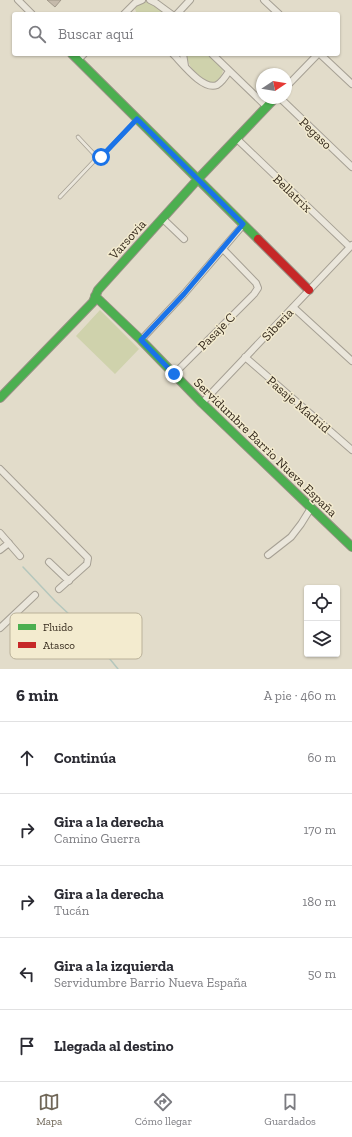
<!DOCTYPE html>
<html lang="es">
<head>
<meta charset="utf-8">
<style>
  :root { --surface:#fff; --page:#f2f2f3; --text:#2b2b33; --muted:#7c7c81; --line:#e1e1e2; --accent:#716859 }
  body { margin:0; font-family:"Zilla Slab",serif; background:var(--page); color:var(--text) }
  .controls { position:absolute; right:12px; bottom:12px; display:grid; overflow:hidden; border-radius:4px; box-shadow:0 1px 3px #0004 }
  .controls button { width:36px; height:36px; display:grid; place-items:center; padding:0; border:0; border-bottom:1px solid var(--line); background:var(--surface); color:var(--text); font:20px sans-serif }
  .compass { position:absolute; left:256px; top:68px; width:36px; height:36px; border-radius:50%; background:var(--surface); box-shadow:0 1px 3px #0004; rotate:78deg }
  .stop { position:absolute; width:12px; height:12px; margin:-9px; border:3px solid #1a73e8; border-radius:50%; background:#fff }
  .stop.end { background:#1a73e8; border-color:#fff; box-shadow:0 1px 4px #0008 }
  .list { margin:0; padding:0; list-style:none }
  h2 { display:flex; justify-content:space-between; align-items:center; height:52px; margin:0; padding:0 16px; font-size:17px }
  h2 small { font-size:13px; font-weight:400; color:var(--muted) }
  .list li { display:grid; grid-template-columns:26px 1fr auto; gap:12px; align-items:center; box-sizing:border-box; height:72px; padding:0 16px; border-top:1px solid var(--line) }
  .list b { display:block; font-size:15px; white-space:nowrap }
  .list p { margin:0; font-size:13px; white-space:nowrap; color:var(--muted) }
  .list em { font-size:13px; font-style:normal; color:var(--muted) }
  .icon { flex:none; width:22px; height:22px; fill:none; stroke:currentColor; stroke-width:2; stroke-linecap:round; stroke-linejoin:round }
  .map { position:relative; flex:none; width:352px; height:669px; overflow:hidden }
  .search { position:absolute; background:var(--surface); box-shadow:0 1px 3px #0004; left:12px; right:12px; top:12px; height:44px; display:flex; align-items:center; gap:10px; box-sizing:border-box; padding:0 14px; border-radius:4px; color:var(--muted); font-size:15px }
  .sheet { height:412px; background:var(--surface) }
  nav { display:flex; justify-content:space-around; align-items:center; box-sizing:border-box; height:56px; border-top:1px solid var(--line); background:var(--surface); font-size:11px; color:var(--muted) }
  nav a { display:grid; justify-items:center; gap:2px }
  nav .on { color:var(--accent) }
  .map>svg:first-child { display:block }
  .green { fill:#cfd2ac }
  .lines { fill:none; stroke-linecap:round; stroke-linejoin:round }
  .stream { stroke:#b5c7bd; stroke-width:1.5 }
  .building { fill:#c5baab; stroke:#a1988a }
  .lane-casing { stroke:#a6a094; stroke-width:4.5 }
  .street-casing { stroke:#a6a094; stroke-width:8 }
  .fast-casing { stroke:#969083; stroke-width:10 }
  .jam-casing { stroke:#969083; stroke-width:10 }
  .lane { stroke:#eae6db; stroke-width:3 }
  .street { stroke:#eae6db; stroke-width:6 }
  .fast { stroke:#4caf50; stroke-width:8 }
  .jam { stroke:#c62828; stroke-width:8 }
  .route { stroke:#1a73e8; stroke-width:5 }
  .labels { text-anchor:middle; stroke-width:3; stroke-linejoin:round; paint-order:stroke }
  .street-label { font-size:13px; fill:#34291c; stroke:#f3ebcf }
  .key { fill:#f3ebcf; stroke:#bab199; stroke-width:1 }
  .key-label { font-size:11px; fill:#34291c }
</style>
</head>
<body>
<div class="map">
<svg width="352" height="669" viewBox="0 0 352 669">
  <rect width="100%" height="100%" fill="#e2dcca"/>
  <path class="green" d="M142,2H151L168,14H137L135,9L136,6Z
    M186,54H210L223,69C223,77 215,86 206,82C196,77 188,65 186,54Z
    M100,310L139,349L115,374L76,336Z"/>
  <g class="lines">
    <path class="stream" d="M23,567L55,601L71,616L84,635L98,649L105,653L118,669"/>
  </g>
  <path class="building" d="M47,0H61L55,7Z"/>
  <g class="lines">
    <g class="lane-casing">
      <path id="lane" d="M78,137L93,153L96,159
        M60,197L96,159L101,157L137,119"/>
    </g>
    <g class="street-casing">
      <path id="street" d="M18,0L32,14
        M150,0L156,3L171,14
        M264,0L279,14
        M124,14L135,3L142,0
        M177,14L190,0
        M173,54C182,63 203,91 217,85C222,82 226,76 229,71
        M183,54L185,66
        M212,54L267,107
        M320,54L352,84
        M78,60L84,54
        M286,87L318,54
        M280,98L352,167
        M237,139L350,247
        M162,218L184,239
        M293,307L352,361
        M141,340L184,294L243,225
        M245,357L352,450
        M174,374L254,294L258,288L256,283L223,249
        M202,403L352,245
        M0,469L88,558L87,564L59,589
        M0,533L20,556
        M0,550L9,543
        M268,555L291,537L301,524L311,508
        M49,562L69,581
        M0,628L35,595"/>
    </g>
    <g class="fast-casing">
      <path id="fast" d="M72,54L258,239
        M95,296L141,340L202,403L352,547
        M0,398L93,302L98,290L198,179L275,98"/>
    </g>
    <g class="jam-casing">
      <path id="jam" d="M258,239L309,290"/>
    </g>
    <use href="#lane" class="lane"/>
    <use href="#street" class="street"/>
    <use href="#fast" class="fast"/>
    <use href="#jam" class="jam"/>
  </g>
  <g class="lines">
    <path class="route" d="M101,157L137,119L243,224L184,294L141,340L174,374"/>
  </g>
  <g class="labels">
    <g class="street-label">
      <text transform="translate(316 133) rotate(44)" y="5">Pegaso</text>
      <text transform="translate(293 193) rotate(44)" y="5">Bellatrix</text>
      <text transform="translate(127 239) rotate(-48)" y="5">Varsovia</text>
      <text transform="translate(277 324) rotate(-47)" y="5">Siberia</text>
      <text transform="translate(216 331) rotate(-45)" y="5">Pasaje C</text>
      <text transform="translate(299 404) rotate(41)" y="5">Pasaje Madrid</text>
      <text transform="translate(266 447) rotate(44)" y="5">Servidumbre Barrio Nueva España</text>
    </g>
  </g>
  <rect x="10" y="613" width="132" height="46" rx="6" class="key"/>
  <rect x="18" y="624" width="18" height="6" fill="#4caf50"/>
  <rect x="18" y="642" width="18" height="6" fill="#c62828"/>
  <g class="key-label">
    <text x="43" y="631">Fluido</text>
    <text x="43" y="649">Atasco</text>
  </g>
</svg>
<div class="controls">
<button><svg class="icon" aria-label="locate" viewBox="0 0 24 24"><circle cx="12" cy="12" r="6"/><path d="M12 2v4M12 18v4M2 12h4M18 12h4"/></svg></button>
<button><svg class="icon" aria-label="layers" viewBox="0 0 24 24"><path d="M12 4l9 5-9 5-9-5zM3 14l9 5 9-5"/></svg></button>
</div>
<svg class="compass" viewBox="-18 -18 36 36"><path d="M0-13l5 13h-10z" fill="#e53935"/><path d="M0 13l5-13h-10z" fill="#7c7c81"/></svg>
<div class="stop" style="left:101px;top:157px"></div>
<div class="stop end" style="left:174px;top:374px"></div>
<div class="search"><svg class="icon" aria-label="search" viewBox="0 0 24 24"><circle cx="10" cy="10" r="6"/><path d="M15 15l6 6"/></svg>Buscar aquí</div>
</div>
<section class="sheet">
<h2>6 min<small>A pie · 460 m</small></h2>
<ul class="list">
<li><svg class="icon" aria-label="ahead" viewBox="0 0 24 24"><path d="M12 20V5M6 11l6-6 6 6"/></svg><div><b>Continúa</b></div><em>60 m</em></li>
<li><svg class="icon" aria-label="right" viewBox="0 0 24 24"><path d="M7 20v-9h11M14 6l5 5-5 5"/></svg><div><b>Gira a la derecha</b><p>Camino Guerra</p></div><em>170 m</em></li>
<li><svg class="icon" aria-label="right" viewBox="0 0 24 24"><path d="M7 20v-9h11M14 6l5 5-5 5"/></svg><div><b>Gira a la derecha</b><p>Tucán</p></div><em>180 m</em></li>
<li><svg class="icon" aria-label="left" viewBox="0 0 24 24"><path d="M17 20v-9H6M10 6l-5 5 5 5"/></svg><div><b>Gira a la izquierda</b><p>Servidumbre Barrio Nueva España</p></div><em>50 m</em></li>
<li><svg class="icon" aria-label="arrive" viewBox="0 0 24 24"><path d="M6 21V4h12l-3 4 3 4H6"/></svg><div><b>Llegada al destino</b></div></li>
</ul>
</section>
<nav>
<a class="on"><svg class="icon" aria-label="map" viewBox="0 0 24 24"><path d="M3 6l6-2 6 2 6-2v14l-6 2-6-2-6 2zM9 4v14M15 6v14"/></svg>Mapa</a>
<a><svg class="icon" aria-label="directions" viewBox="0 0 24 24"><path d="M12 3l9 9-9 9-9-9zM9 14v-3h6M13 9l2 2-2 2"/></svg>Cómo llegar</a>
<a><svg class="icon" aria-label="saved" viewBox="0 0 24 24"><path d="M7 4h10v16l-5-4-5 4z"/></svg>Guardados</a>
</nav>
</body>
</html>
